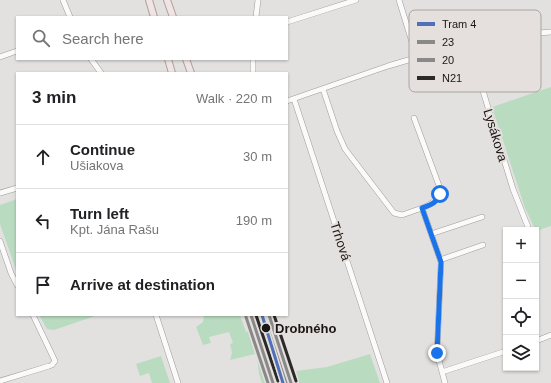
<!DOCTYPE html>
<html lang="en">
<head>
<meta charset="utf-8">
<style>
  :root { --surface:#fff; --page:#f2f2f2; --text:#202124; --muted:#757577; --line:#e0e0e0 }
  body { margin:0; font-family:Helvetica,sans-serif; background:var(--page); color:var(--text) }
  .controls { position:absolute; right:12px; bottom:12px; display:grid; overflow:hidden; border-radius:0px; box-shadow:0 1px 3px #0004 }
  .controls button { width:36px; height:36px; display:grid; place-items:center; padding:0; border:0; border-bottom:1px solid var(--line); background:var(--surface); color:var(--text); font:20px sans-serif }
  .stop { position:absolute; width:12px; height:12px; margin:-9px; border:3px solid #1a73e8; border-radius:50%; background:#fff }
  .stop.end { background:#1a73e8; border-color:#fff; box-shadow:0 1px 4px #0008 }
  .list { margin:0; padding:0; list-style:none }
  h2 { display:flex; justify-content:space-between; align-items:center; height:52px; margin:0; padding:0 16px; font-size:17px }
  h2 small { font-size:13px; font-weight:400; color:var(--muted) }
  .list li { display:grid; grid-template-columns:26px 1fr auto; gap:12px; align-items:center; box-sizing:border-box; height:64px; padding:0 16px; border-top:1px solid var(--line) }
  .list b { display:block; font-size:15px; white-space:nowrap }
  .list p { margin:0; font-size:13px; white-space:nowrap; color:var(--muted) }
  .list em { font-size:13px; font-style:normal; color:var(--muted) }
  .icon { flex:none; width:22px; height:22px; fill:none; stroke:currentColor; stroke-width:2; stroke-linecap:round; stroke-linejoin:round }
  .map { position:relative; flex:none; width:551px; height:383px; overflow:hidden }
  .search { position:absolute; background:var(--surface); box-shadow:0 1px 3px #0004; left:16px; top:16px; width:272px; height:44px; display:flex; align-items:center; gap:10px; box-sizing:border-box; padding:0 14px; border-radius:0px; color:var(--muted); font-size:15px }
  .panel { position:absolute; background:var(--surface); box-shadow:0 1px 3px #0004; left:16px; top:72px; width:272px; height:244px; border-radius:0px }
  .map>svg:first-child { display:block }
  .green { fill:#b9dcc1 }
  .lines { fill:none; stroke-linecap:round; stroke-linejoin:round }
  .minor-casing { stroke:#9f9d9b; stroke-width:6 }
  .major-casing { stroke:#b0a09c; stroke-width:8 }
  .minor { stroke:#fbfafa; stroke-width:5 }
  .major { stroke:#eee5e4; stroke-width:6 }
  .bus-1-casing { stroke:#e5e0dd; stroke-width:6 }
  .bus-2-casing { stroke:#e5e0dd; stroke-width:6 }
  .bus-3-casing { stroke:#e5e0dd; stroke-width:6 }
  .bus-1 { stroke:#898989; stroke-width:3 }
  .bus-2 { stroke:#898989; stroke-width:3 }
  .bus-3 { stroke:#2b2a29; stroke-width:3 }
  .tram-1-casing { stroke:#e5e0dd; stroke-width:6 }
  .tram-1 { stroke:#5071b9; stroke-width:3 }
  .route { stroke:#1a73e8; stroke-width:5 }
  .stop-dot { fill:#191716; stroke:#e5e0dd; stroke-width:1.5 }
  .labels { text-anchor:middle; stroke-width:4; stroke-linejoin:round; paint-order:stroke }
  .street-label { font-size:13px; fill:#191716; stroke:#e5e0dd }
  .stop-label { font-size:13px; font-weight:bold; fill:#191716; stroke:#e5e0dd; text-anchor:start }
  .key { fill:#e5e0dd; stroke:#a8a4a1; stroke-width:1 }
  .key-label { font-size:11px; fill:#191716 }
</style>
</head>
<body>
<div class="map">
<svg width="551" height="383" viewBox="0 0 551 383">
  <rect width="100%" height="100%" fill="#e3e1df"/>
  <path class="green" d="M551,87V226L536,231L525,208L492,107Z
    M17,199V273L0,224V205Z
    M39,315H98L54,330L47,329Z
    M204,315H240L246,332L248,331L255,354L230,360L232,353L230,344L233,343L229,332L209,337L211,343L203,345L196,327L203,322Z
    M256,348L269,383H262L259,374Z
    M370,354L380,383H299L296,371L327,367Z
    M161,356L170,383H152L149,373L140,376L136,364Z"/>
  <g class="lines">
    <g class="minor-casing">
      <path id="minor" d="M63,0L70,17
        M399,0L417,58
        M256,17L258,0
        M287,22L356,0
        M468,42L513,189L528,227
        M0,57L17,51
        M91,59L101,73
        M253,73V59
        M323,89L337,131L345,149L394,213L402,215L422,208L441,262L437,353L445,383
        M294,99L387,383
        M287,101L388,66L493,35L539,33L551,32
        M414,118L441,191C437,201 432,204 422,208
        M0,193L17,188
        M431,234L482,217
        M0,241L11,273L17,285
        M440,260L483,245
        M156,315L178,383
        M536,341L551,335
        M442,372L506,351
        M0,381L49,366L52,365L55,361L33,315"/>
    </g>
    <g class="major-casing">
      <path id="major" d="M149,0L154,17
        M167,0L173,17
        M168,59L172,73
        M186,59L191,73
        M251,315L273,383
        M269,315L291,383"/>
    </g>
    <use href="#minor" class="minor"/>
    <use href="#major" class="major"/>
    <g class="bus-1-casing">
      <path id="bus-1" d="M251,315L273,383
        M269,315L291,383"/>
    </g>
    <g class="bus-2-casing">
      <path id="bus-2" d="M246,317L268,383
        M264,317L286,383"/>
    </g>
    <g class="bus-3-casing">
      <path id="bus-3" d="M256,315L278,381
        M274,315L296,381"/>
    </g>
    <use href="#bus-1" class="bus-1"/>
    <use href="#bus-2" class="bus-2"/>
    <use href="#bus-3" class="bus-3"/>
    <g class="tram-1-casing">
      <path id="tram-1" d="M262,315L283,383"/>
    </g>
    <use href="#tram-1" class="tram-1"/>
  </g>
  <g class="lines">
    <path class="route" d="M437,353L441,262L422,208C430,205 437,203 440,194"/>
  </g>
  <circle class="stop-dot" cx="266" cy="328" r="5"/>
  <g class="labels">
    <g class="street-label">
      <text transform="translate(496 135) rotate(73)" y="5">Lysákova</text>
      <text transform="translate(341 241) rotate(72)" y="5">Trhová</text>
    </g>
    <g class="stop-label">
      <text x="275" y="333">Drobného</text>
    </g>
  </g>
  <rect x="409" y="10" width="132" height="82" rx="6" class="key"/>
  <rect x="417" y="22" width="18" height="4" fill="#5071b9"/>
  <rect x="417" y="40" width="18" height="4" fill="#898989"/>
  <rect x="417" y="58" width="18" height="4" fill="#898989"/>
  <rect x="417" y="76" width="18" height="4" fill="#2b2a29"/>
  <g class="key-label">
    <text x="442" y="28">Tram 4</text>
    <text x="442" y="46">23</text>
    <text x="442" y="64">20</text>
    <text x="442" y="82">N21</text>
  </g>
</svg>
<div class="controls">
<button>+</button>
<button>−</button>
<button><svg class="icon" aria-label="locate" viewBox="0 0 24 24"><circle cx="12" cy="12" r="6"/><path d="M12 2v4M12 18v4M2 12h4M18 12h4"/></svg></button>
<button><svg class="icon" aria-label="layers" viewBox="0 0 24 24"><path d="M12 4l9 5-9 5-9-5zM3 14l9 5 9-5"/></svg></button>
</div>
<div class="stop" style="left:440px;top:194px"></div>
<div class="stop end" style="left:437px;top:353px"></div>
<div class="search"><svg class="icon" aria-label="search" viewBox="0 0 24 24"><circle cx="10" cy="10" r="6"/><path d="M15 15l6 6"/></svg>Search here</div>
<section class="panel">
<h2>3 min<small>Walk · 220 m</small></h2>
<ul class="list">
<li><svg class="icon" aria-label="ahead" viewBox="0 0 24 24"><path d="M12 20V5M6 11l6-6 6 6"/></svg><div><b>Continue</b><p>Ušiakova</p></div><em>30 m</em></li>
<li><svg class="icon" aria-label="left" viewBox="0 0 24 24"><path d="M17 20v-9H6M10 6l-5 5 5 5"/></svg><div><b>Turn left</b><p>Kpt. Jána Rašu</p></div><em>190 m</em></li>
<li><svg class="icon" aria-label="arrive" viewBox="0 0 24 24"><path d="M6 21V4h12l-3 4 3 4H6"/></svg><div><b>Arrive at destination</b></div></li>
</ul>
</section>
</div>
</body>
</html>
